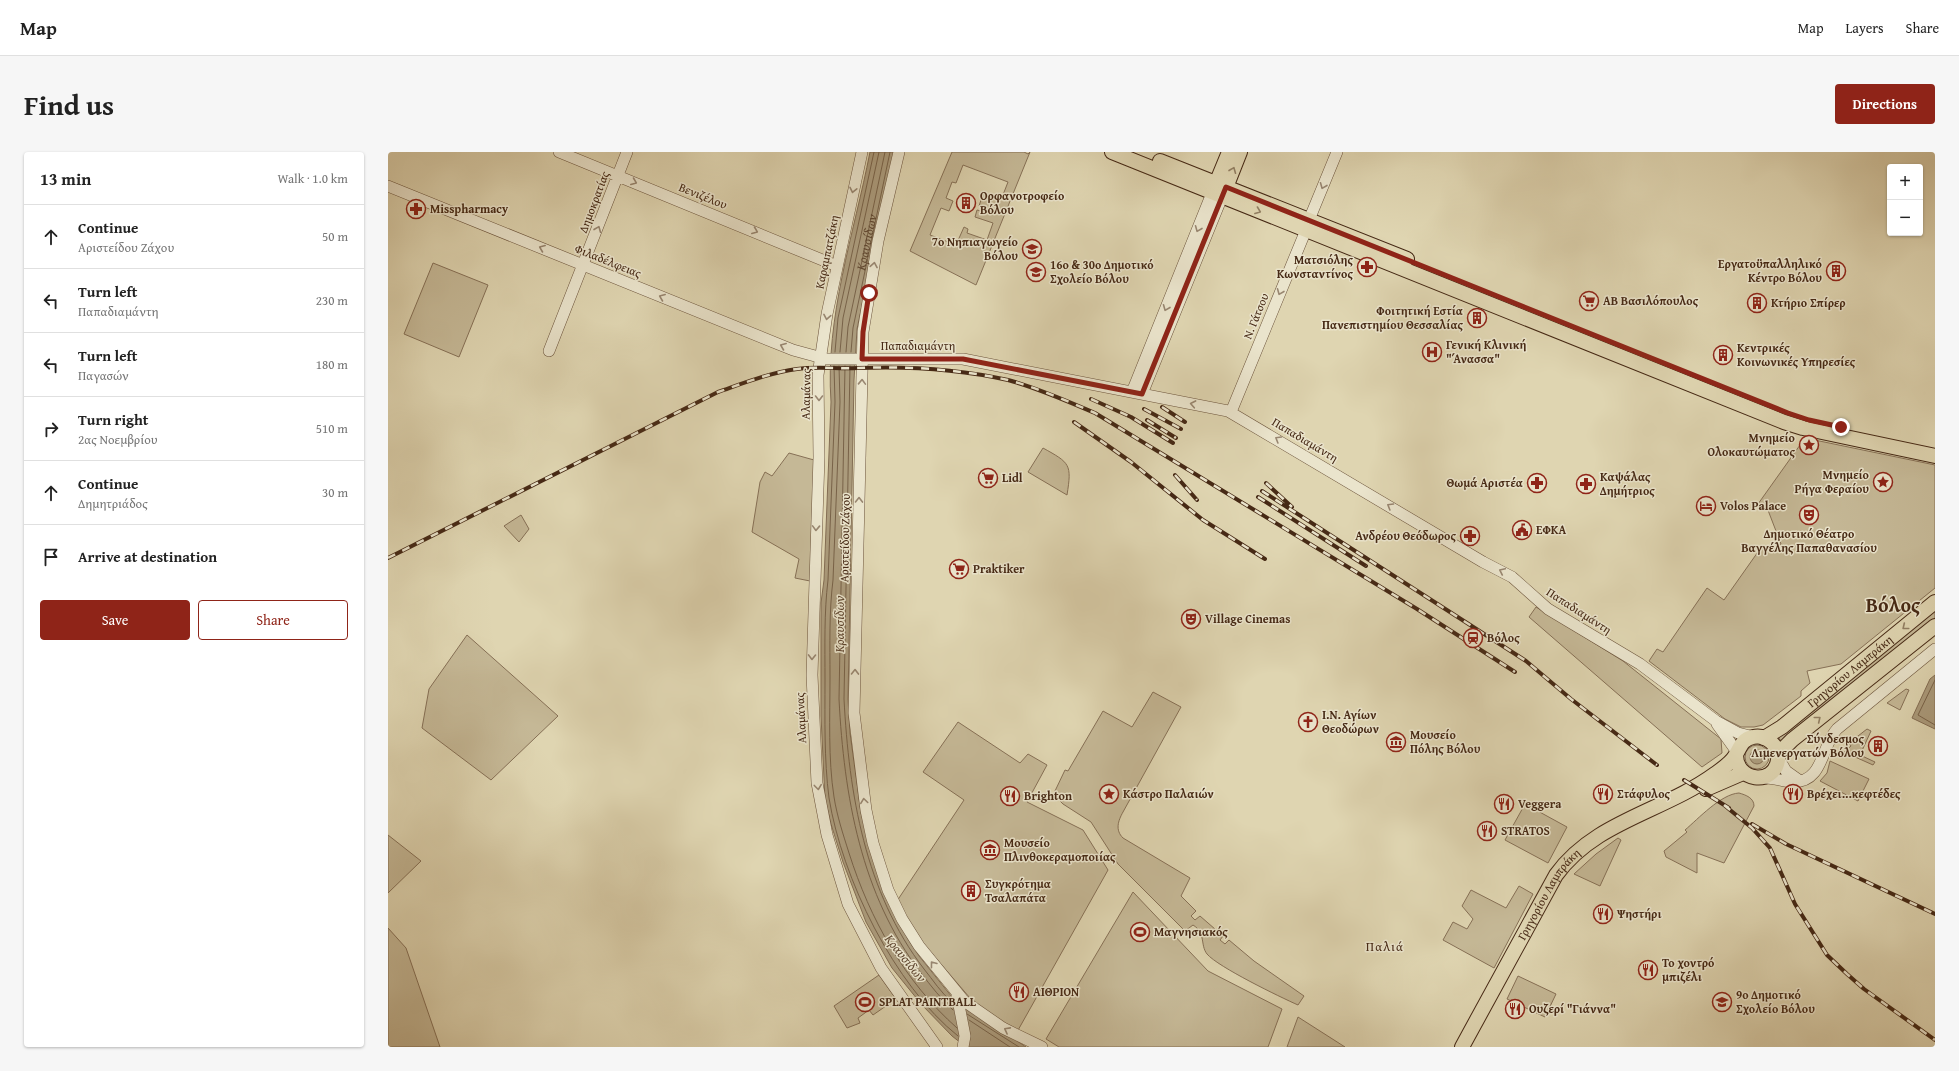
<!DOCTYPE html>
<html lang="en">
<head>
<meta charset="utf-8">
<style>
  :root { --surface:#fff; --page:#f6f6f6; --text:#222; --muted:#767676; --line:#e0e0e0; --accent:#8f2418 }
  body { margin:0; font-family:"Gentium Book Plus",serif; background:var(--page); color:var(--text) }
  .controls { position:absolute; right:12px; top:12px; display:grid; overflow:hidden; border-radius:4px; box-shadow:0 1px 3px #0004 }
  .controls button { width:36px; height:36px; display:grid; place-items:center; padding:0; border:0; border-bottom:1px solid var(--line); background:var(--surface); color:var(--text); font:20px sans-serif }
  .stop { position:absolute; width:12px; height:12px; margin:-9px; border:3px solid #8f2418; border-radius:50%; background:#fff }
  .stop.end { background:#8f2418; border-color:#fff; box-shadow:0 1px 4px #0008 }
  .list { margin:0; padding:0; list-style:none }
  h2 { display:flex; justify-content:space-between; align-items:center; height:52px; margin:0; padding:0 16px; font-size:17px }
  h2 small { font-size:13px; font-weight:400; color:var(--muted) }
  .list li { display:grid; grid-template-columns:26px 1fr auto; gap:12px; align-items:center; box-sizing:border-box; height:64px; padding:0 16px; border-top:1px solid var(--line) }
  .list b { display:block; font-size:15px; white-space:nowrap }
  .list p { margin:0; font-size:13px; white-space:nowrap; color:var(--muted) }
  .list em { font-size:13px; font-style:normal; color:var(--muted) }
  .actions { display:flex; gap:8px; padding:12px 16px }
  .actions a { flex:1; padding:9px 0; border:1px solid var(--accent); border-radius:4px; text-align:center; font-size:14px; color:var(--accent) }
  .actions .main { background:var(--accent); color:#fff }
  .icon { flex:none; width:22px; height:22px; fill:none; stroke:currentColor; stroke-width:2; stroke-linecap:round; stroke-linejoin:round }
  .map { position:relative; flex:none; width:1547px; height:895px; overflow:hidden; border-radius:4px }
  header { display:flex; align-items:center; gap:24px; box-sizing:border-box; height:56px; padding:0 20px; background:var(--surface); border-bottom:1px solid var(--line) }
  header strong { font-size:19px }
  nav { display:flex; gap:22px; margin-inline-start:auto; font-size:14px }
  .intro { display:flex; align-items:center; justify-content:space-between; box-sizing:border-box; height:96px; padding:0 24px }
  h1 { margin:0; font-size:28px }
  .button { padding:10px 18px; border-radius:4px; background:var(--accent); color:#fff; font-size:14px; font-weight:700 }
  main { display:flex; gap:24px; padding:0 24px }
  aside { flex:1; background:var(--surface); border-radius:4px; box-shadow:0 1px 3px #0004 }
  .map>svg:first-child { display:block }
  .green { fill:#c5b896; stroke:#867056; fill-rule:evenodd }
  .water { fill:#ab9b7c; stroke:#836d53 }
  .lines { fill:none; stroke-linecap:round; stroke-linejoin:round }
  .shore { stroke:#786248; stroke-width:1 }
  .minor-casing { stroke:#6c543c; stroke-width:12 }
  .major-casing { stroke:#462915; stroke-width:16 }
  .minor { stroke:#eae4cc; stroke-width:11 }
  .major { stroke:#dfd5b1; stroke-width:14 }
  .rail-casing { stroke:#462915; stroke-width:4 }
  .rail { stroke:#eae4cc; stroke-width:2.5; stroke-dasharray:8; stroke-linecap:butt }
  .oneway { stroke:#927f63 }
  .oneway2 { stroke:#988670 }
  .route { stroke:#8f2418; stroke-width:5 }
  .labels { text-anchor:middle; stroke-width:3; stroke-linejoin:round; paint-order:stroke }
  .street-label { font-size:12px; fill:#462915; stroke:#eae4cc }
  .poi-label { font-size:12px; font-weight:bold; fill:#462915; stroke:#eae4cc; text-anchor:start }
  .water-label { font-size:13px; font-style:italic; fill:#5f462f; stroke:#eae4cc }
  .neighbourhood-label { font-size:13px; letter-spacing:1px; fill:#462915; stroke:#eae4cc }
  .town-label { font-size:20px; font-weight:bold; fill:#462915; stroke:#eae4cc }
</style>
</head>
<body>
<header>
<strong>Map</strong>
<nav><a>Map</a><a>Layers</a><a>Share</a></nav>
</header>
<div class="intro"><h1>Find us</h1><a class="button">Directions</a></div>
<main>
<aside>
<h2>13 min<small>Walk · 1.0 km</small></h2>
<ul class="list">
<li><svg class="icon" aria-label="ahead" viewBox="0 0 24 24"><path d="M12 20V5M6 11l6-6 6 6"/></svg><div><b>Continue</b><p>Αριστείδου Ζάχου</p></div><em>50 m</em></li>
<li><svg class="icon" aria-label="left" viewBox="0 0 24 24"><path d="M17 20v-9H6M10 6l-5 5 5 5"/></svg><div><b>Turn left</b><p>Παπαδιαμάντη</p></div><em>230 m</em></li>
<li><svg class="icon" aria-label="left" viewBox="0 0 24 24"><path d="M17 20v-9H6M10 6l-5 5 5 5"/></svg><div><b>Turn left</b><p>Παγασών</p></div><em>180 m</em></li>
<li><svg class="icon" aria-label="right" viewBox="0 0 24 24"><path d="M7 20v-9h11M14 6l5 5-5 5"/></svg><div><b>Turn right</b><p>2ας Νοεμβρίου</p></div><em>510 m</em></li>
<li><svg class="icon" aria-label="ahead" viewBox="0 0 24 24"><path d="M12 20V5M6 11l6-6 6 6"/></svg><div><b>Continue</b><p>Δημητριάδος</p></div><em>30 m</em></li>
<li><svg class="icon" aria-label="arrive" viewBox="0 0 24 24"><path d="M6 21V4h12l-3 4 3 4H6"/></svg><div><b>Arrive at destination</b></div></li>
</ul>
<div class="actions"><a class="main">Save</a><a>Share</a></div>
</aside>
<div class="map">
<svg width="1547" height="895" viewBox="0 0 1547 895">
  <rect width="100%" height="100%" fill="#dfd5b1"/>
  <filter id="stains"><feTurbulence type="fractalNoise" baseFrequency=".005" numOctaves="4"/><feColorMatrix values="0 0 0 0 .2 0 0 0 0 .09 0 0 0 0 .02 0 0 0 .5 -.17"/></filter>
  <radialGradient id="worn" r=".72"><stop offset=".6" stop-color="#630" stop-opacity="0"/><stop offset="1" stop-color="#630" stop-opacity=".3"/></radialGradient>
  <path class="green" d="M564,0H636L640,2L642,0L588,133L522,99ZM575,13L620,30L613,48L595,42L591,54L594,55L593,59L589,58L587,65L605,71L599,88L579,81L580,77L576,75L568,93L542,83L553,56L561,59L565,49L558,46L564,30L568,31Z
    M45,111L100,133L71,205L16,182Z
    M1417,286L1547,313V436L1453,512L1419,519L1422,531L1413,539V544L1375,573L1366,575H1353L1337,567L1261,509L1269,497L1275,500L1319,436L1336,448L1372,397L1393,392L1378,353L1374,355L1370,352Z
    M655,296C682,311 684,312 679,343L640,320Z
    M401,301L426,308L422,429L407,426L411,407L364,380L372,330L377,320L384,324Z
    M133,363L141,377L131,390L116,374Z
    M1148,455L1235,509L1333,587L1334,601L1314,615L1141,465Z
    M1547,459V466L1394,590L1390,585Z
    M79,483L170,564L103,628L34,576L41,537Z
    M1518,537L1521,538L1512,558L1499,551Z
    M765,540L793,555L735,660C730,669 727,678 735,686L802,726L793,744L808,759L803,764L807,768L812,764L835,784L832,788L837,792L841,788L866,809L916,844L910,853C892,845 830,815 819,802C812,793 818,781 805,773L797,779L730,712L703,670L675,652L666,643L667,639L677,618L680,619L715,559L744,575Z
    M570,570L632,611L640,602L659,613L639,650L695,678L720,718L629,880L581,847L582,846L534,790L509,749L576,648L535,620Z
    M1479,577L1483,579L1472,603L1487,610L1485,613L1456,600L1463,594L1461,591Z
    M1357 605a12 12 0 1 1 24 0a12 12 0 1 1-24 0Z
    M1442,609L1481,627L1470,649L1432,629L1439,621Z
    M1351,641C1358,643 1366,646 1366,654L1336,711L1309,701V721L1278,705L1276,699L1299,680L1297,678C1310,667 1333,642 1351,641Z
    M1137,652L1179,675L1160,711L1117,688Z
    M0,683L33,709L0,741Z
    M1230,686L1233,688L1212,734L1186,722L1208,702Z
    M1131,734L1145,742L1106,816L1055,788L1065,770L1079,777L1085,767L1074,754L1083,738L1118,756Z
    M745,740L820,819L894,857L880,895H671L658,887Z
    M0,776L18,796L52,895H0Z
    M491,823L508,847L485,863L481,858L470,866L472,871L459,876L446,854Z
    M1130,824L1168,842L1157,865L1119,847Z
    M910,865L957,895H899Z"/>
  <path class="water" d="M482,0H506L469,177L466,228L460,547L462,581L473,661L489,719L520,787L531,804L564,845L638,895H578L564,884L534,853L504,816L478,770L455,710L443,672L437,647L433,564V451L436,428L443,250C437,165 466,82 482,0Z
    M1547,523V577L1524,566L1542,527Z
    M1362 605a7 7 0 1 1 14 0a7 7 0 1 1-14 0Z"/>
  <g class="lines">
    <g class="shore">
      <path d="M447,200L450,166L486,0"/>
      <path d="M452,200L455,166L491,0"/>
      <path id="s1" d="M458,200L460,175L497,0"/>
      <path d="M463,200L465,176L502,0"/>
      <path d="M446,214L447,250L440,428C436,461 437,494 437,528C437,567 436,607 441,646C454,726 506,833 570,884"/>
      <path d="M451,214L452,250L445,428C441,460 442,492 442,525C442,565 440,606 446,645C449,664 455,682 461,701C482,767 516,829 569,876"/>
      <path d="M457,214L451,547C456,644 473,743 533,821C543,834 553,847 565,858"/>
      <path d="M462,214L456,547C461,642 477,740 536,817C545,828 553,841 564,850"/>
      <path d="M1547,528L1530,563L1547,573"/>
      <path d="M579,862L631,895"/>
      <path d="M581,868L622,895"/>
    </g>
    <g class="minor-casing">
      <path id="minor" d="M171,0L449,114
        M474,0L439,162L430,223L431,305L424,523L429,631L439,683L460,752L493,816L549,895
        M511,0L490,89L475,180L466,561L478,658L485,691L500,738L514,767L531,794L576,849L615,876L654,895
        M0,34L405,198L438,207H575L840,259L1095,410L1124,425L1160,457L1252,512L1328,569L1350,581L1366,585
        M921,68L949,0
        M161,199L239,0
        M744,240L824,41
        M754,242L834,45
        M843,260L918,78
        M1329,572L1349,600
        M1390,605L1398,619L1412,629
        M1375,626C1385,625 1395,630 1405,630C1436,630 1433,594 1449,577L1547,497
        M569,843L577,884L575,895"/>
    </g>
    <g class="major-casing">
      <g id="major">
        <path d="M724,0L1396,270L1415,276L1547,304"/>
        <path d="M772,9L1019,107"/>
        <path d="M825,39L841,0"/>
        <path d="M835,43L852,0"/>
        <path id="s2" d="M1376,586L1394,575L1547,450"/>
        <path d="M1390,602L1404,588L1547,474"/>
        <path d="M1318,637L1355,621"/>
        <path id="s3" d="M1074,895L1168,723C1207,669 1275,660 1327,622C1334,617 1343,611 1347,604C1352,596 1354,587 1365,585C1378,582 1392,594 1390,608C1386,635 1347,629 1348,602"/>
      </g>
    </g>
    <use href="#minor" class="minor"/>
    <use href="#major" class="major"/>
    <g class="rail-casing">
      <path id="rail" d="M703,247L743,265L785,291
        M774,255L797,270
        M756,257L793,277
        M759,268L788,286
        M686,270L743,310L815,368L877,407
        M787,323L809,348
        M878,331L904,355
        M874,339L1138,509L1183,547L1269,613
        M870,345L978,414
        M0,406L330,240C356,231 381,221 409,217C428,214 449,217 469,216C519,214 571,217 620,228C650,236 679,249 707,261L1029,457L1127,520
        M1296,628L1341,656
        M1336,653L1364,676L1382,696L1407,752L1439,803L1459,822L1476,837L1547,888
        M1364,672L1398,692L1547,762"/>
    </g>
    <use href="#rail" class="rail"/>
  </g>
  <defs><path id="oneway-chevron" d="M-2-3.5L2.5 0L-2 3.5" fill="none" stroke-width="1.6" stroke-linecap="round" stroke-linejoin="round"/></defs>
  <g class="oneway">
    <use href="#oneway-chevron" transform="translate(845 18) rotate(-68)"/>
    <use href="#oneway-chevron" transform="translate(870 59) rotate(21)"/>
    <use href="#oneway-chevron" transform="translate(1517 475) rotate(141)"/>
    <use href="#oneway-chevron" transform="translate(1430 567) rotate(-39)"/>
  </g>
  <g class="oneway2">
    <use href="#oneway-chevron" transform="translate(246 30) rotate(22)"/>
    <use href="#oneway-chevron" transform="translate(935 34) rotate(112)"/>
    <use href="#oneway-chevron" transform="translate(465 38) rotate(102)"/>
    <use href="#oneway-chevron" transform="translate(210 77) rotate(-68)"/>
    <use href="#oneway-chevron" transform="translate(810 77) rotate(112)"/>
    <use href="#oneway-chevron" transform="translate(367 79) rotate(22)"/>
    <use href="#oneway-chevron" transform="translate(154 96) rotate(-158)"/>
    <use href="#oneway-chevron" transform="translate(486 113) rotate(-80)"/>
    <use href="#oneway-chevron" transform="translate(892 140) rotate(112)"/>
    <use href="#oneway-chevron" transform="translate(274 145) rotate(-158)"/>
    <use href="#oneway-chevron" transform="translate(778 156) rotate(112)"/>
    <use href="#oneway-chevron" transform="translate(439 165) rotate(100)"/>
    <use href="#oneway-chevron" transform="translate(395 194) rotate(-158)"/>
    <use href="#oneway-chevron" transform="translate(474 230) rotate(-88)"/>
    <use href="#oneway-chevron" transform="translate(431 246) rotate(90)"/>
    <use href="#oneway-chevron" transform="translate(805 252) rotate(-169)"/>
    <use href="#oneway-chevron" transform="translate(890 287) rotate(-149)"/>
    <use href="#oneway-chevron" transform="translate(471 348) rotate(-89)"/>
    <use href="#oneway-chevron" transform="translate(1002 354) rotate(-149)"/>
    <use href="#oneway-chevron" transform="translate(428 376) rotate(92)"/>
    <use href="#oneway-chevron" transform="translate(1114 419) rotate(-155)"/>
    <use href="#oneway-chevron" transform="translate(424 505) rotate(91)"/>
    <use href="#oneway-chevron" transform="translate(467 520) rotate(-89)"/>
    <use href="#oneway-chevron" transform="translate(430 635) rotate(83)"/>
    <use href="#oneway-chevron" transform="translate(476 649) rotate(-98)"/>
    <use href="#oneway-chevron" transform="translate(545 812) rotate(-128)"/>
    <use href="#oneway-chevron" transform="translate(619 878) rotate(-152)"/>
  </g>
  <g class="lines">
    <path class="route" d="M481,141L475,180L474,207H575L754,242L838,35L1400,261L1421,268L1453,275"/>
  </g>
  <defs>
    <g id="building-ring" transform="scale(1)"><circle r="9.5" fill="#eae4cc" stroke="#8f2418" stroke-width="1.5"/><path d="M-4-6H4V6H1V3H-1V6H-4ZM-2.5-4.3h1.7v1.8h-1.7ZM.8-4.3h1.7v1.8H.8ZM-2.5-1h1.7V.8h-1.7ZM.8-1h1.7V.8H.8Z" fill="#8f2418"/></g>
    <g id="pharmacy-ring" transform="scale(1)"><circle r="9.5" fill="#eae4cc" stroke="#8f2418" stroke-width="1.5"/><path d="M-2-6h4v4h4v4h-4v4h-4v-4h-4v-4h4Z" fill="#8f2418"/></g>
    <g id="school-ring" transform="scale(1)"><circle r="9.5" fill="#eae4cc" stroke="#8f2418" stroke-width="1.5"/><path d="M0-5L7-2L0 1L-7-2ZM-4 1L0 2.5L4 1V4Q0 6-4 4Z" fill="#8f2418"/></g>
    <g id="supermarket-ring" transform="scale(1)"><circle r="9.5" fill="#eae4cc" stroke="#8f2418" stroke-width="1.5"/><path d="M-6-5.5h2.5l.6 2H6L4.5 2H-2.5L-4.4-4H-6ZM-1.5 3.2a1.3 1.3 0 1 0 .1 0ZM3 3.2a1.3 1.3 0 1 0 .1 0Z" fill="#8f2418"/></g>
    <g id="hospital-ring" transform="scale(1)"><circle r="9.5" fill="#eae4cc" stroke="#8f2418" stroke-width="1.5"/><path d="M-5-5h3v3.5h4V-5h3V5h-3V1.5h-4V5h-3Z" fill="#8f2418"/></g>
    <g id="sight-ring" transform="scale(1)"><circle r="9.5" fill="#eae4cc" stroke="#8f2418" stroke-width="1.5"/><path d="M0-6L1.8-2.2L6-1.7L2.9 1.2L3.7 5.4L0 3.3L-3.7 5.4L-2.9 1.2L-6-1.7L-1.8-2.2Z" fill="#8f2418"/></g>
    <g id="hotel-ring" transform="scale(1)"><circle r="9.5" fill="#eae4cc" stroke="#8f2418" stroke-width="1.5"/><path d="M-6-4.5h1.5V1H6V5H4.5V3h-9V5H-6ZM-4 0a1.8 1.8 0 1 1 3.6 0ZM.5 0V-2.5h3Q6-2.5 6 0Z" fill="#8f2418"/></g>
    <g id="theatre-ring" transform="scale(1)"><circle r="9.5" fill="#eae4cc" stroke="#8f2418" stroke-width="1.5"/><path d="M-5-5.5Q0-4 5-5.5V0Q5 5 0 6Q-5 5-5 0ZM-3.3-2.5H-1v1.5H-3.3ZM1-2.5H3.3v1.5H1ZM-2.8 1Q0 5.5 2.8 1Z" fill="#8f2418"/></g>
    <g id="civic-ring" transform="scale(1)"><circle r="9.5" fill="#eae4cc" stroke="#8f2418" stroke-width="1.5"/><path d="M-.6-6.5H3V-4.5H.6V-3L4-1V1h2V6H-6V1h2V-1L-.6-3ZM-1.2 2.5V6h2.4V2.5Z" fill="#8f2418"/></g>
    <g id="station-ring" transform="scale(1)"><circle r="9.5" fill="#eae4cc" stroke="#8f2418" stroke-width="1.5"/><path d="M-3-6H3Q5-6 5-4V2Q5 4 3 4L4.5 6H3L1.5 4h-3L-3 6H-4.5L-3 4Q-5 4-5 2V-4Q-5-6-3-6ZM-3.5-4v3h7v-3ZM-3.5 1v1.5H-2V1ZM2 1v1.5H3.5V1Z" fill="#8f2418"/></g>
    <g id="church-ring" transform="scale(1)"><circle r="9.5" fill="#eae4cc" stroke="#8f2418" stroke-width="1.5"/><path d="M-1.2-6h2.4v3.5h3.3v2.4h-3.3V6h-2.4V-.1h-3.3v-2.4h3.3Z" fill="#8f2418"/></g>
    <g id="museum-ring" transform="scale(1)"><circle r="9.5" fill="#eae4cc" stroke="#8f2418" stroke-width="1.5"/><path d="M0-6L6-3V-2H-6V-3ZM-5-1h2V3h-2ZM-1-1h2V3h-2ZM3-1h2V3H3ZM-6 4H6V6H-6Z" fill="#8f2418"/></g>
    <g id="restaurant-ring" transform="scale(1)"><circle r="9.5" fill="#eae4cc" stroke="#8f2418" stroke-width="1.5"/><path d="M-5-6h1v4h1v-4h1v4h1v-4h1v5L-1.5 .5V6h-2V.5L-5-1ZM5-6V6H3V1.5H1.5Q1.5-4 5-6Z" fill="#8f2418"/></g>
    <g id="stadium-ring" transform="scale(1)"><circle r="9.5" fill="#eae4cc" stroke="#8f2418" stroke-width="1.5"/><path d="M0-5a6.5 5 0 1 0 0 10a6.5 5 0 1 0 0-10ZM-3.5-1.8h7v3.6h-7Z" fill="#8f2418"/></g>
  </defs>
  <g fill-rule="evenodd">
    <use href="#building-ring" x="578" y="51"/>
    <use href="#pharmacy-ring" x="28" y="57"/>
    <use href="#school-ring" x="644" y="97"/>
    <use href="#pharmacy-ring" x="979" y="115"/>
    <use href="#building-ring" x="1448" y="119"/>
    <use href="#school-ring" x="648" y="120"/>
    <use href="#supermarket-ring" x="1201" y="149"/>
    <use href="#building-ring" x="1369" y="151"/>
    <use href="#building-ring" x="1089" y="166"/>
    <use href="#hospital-ring" x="1044" y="200"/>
    <use href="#building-ring" x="1335" y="203"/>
    <use href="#sight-ring" x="1421" y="293"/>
    <use href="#supermarket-ring" x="600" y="326"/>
    <use href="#sight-ring" x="1495" y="330"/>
    <use href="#pharmacy-ring" x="1149" y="331"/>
    <use href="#pharmacy-ring" x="1198" y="332"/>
    <use href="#hotel-ring" x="1318" y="354"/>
    <use href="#theatre-ring" x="1421" y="363"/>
    <use href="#civic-ring" x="1134" y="378"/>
    <use href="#pharmacy-ring" x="1082" y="384"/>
    <use href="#supermarket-ring" x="571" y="417"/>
    <use href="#theatre-ring" x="803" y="467"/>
    <use href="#station-ring" x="1085" y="486"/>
    <use href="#church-ring" x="920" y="570"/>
    <use href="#museum-ring" x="1008" y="590"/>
    <use href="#building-ring" x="1490" y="594"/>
    <use href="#sight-ring" x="721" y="642"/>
    <use href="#restaurant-ring" x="1215" y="642"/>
    <use href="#restaurant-ring" x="1405" y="642"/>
    <use href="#restaurant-ring" x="622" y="644"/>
    <use href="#restaurant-ring" x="1116" y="652"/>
    <use href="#restaurant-ring" x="1099" y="679"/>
    <use href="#museum-ring" x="602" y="698"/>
    <use href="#building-ring" x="583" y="739"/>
    <use href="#restaurant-ring" x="1215" y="762"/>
    <use href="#stadium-ring" x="752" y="780"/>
    <use href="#restaurant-ring" x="1260" y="818"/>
    <use href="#restaurant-ring" x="631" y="840"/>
    <use href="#stadium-ring" x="477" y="850"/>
    <use href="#school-ring" x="1334" y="850"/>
    <use href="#restaurant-ring" x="1127" y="857"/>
  </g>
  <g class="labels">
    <g class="street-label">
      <text transform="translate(315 44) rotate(22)" y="4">Βενιζέλου</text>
      <text transform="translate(206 50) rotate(-69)" y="4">Δημοκρατίας</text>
      <text transform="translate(439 100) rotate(-78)" y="4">Καραμπατζάκη</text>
      <text transform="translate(220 109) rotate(22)" y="4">Φιλαδέλφειας</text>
      <text transform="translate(868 164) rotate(-68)" y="4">Ν. Γάτσου</text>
      <text x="530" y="198">Παπαδιαμάντη</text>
      <text transform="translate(418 242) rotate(-89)" y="4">Αλαμάνας</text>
      <text transform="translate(917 288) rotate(31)" y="4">Παπαδιαμάντη</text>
      <text transform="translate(457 386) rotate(-89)" y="4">Αριστείδου Ζάχου</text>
      <text transform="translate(1191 459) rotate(33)" y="4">Παπαδιαμάντη</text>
      <text dy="4" stroke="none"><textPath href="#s2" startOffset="109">Γρηγορίου Λαμπράκη</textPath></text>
      <text transform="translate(413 566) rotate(-93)" y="4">Αλαμάνας</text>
      <text dy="4" stroke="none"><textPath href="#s3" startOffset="176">Γρηγορίου Λαμπράκη</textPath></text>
    </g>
    <g class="poi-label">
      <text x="592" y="48">Ορφανοτροφείο<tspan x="592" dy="14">Βόλου</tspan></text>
      <text x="42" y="61">Misspharmacy</text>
      <text x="630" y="94" text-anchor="end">7ο Νηπιαγωγείο<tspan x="630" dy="14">Βόλου</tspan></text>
      <text x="965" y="112" text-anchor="end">Ματσιόλης<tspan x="965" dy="14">Κωνσταντίνος</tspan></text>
      <text x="1434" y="116" text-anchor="end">Εργατοϋπαλληλικό<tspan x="1434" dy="14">Κέντρο Βόλου</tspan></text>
      <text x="662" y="117">16ο &amp; 30ο Δημοτικό<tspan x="662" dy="14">Σχολείο Βόλου</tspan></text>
      <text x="1215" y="153">ΑΒ Βασιλόπουλος</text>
      <text x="1383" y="155">Κτήριο Σπίρερ</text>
      <text x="1075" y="163" text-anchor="end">Φοιτητική Εστία<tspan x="1075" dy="14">Πανεπιστημίου Θεσσαλίας</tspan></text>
      <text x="1058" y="197">Γενική Κλινική<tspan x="1058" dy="14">"Άνασσα"</tspan></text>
      <text x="1349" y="200">Κεντρικές<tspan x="1349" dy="14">Κοινωνικές Υπηρεσίες</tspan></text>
      <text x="1407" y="290" text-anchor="end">Μνημείο<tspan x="1407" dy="14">Ολοκαυτώματος</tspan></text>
      <text x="1481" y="327" text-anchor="end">Μνημείο<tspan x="1481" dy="14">Ρήγα Φεραίου</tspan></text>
      <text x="1212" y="329">Καψάλας<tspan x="1212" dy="14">Δημήτριος</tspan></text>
      <text x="614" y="330">Lidl</text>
      <text x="1135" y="335" text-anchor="end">Θωμά Αριστέα</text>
      <text x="1332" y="358">Volos Palace</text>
      <text x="1148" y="382">ΕΦΚΑ</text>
      <text x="1421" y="386" text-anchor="middle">Δημοτικό Θέατρο<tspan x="1421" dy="14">Βαγγέλης Παπαθανασίου</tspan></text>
      <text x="1068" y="388" text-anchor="end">Ανδρέου Θεόδωρος</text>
      <text x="585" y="421">Praktiker</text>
      <text x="817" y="471">Village Cinemas</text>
      <text x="1099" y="490">Βόλος</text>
      <text x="934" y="567">Ι.Ν. Αγίων<tspan x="934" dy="14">Θεοδώρων</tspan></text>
      <text x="1022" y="587">Μουσείο<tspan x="1022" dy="14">Πόλης Βόλου</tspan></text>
      <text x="1476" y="591" text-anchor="end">Σύνδεσμος<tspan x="1476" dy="14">Λιμενεργατών Βόλου</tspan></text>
      <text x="735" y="646">Κάστρο Παλαιών</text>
      <text x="1229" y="646">Στάφυλος</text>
      <text x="1419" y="646">Βρέχει...κεφτέδες</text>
      <text x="636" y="648">Brighton</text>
      <text x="1130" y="656">Veggera</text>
      <text x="1113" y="683">STRATOS</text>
      <text x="616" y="695">Μουσείο<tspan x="616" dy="14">Πλινθοκεραμοποιίας</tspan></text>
      <text x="597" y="736">Συγκρότημα<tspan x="597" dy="14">Τσαλαπάτα</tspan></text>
      <text x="1229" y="766">Ψηστήρι</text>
      <text x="766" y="784">Μαγνησιακός</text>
      <text x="1274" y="815">Το χοντρό<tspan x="1274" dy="14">μπιζέλι</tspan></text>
      <text x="645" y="844">ΑΙΘΡΙΟΝ</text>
      <text x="1348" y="847">9ο Δημοτικό<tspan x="1348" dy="14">Σχολείο Βόλου</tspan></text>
      <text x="491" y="854">SPLAT PAINTBALL</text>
      <text x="1141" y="861">Ουζερί "Γιάννα"</text>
    </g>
    <g class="water-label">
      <text dy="5" stroke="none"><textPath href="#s1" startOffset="112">Κραυσίδων</textPath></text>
      <text transform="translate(451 472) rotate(-90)" y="5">Κραυσίδων</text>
      <text transform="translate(518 806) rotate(51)" y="5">Κραυσίδων</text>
    </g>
    <g class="neighbourhood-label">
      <text x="997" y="799">Παλιά</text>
    </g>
    <g class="town-label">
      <text x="1505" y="460">Βόλος</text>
    </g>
  </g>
  <rect width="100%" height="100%" filter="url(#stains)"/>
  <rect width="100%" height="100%" fill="url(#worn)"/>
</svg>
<div class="controls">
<button>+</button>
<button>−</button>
</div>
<div class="stop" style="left:481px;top:141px"></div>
<div class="stop end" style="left:1453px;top:275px"></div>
</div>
</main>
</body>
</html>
